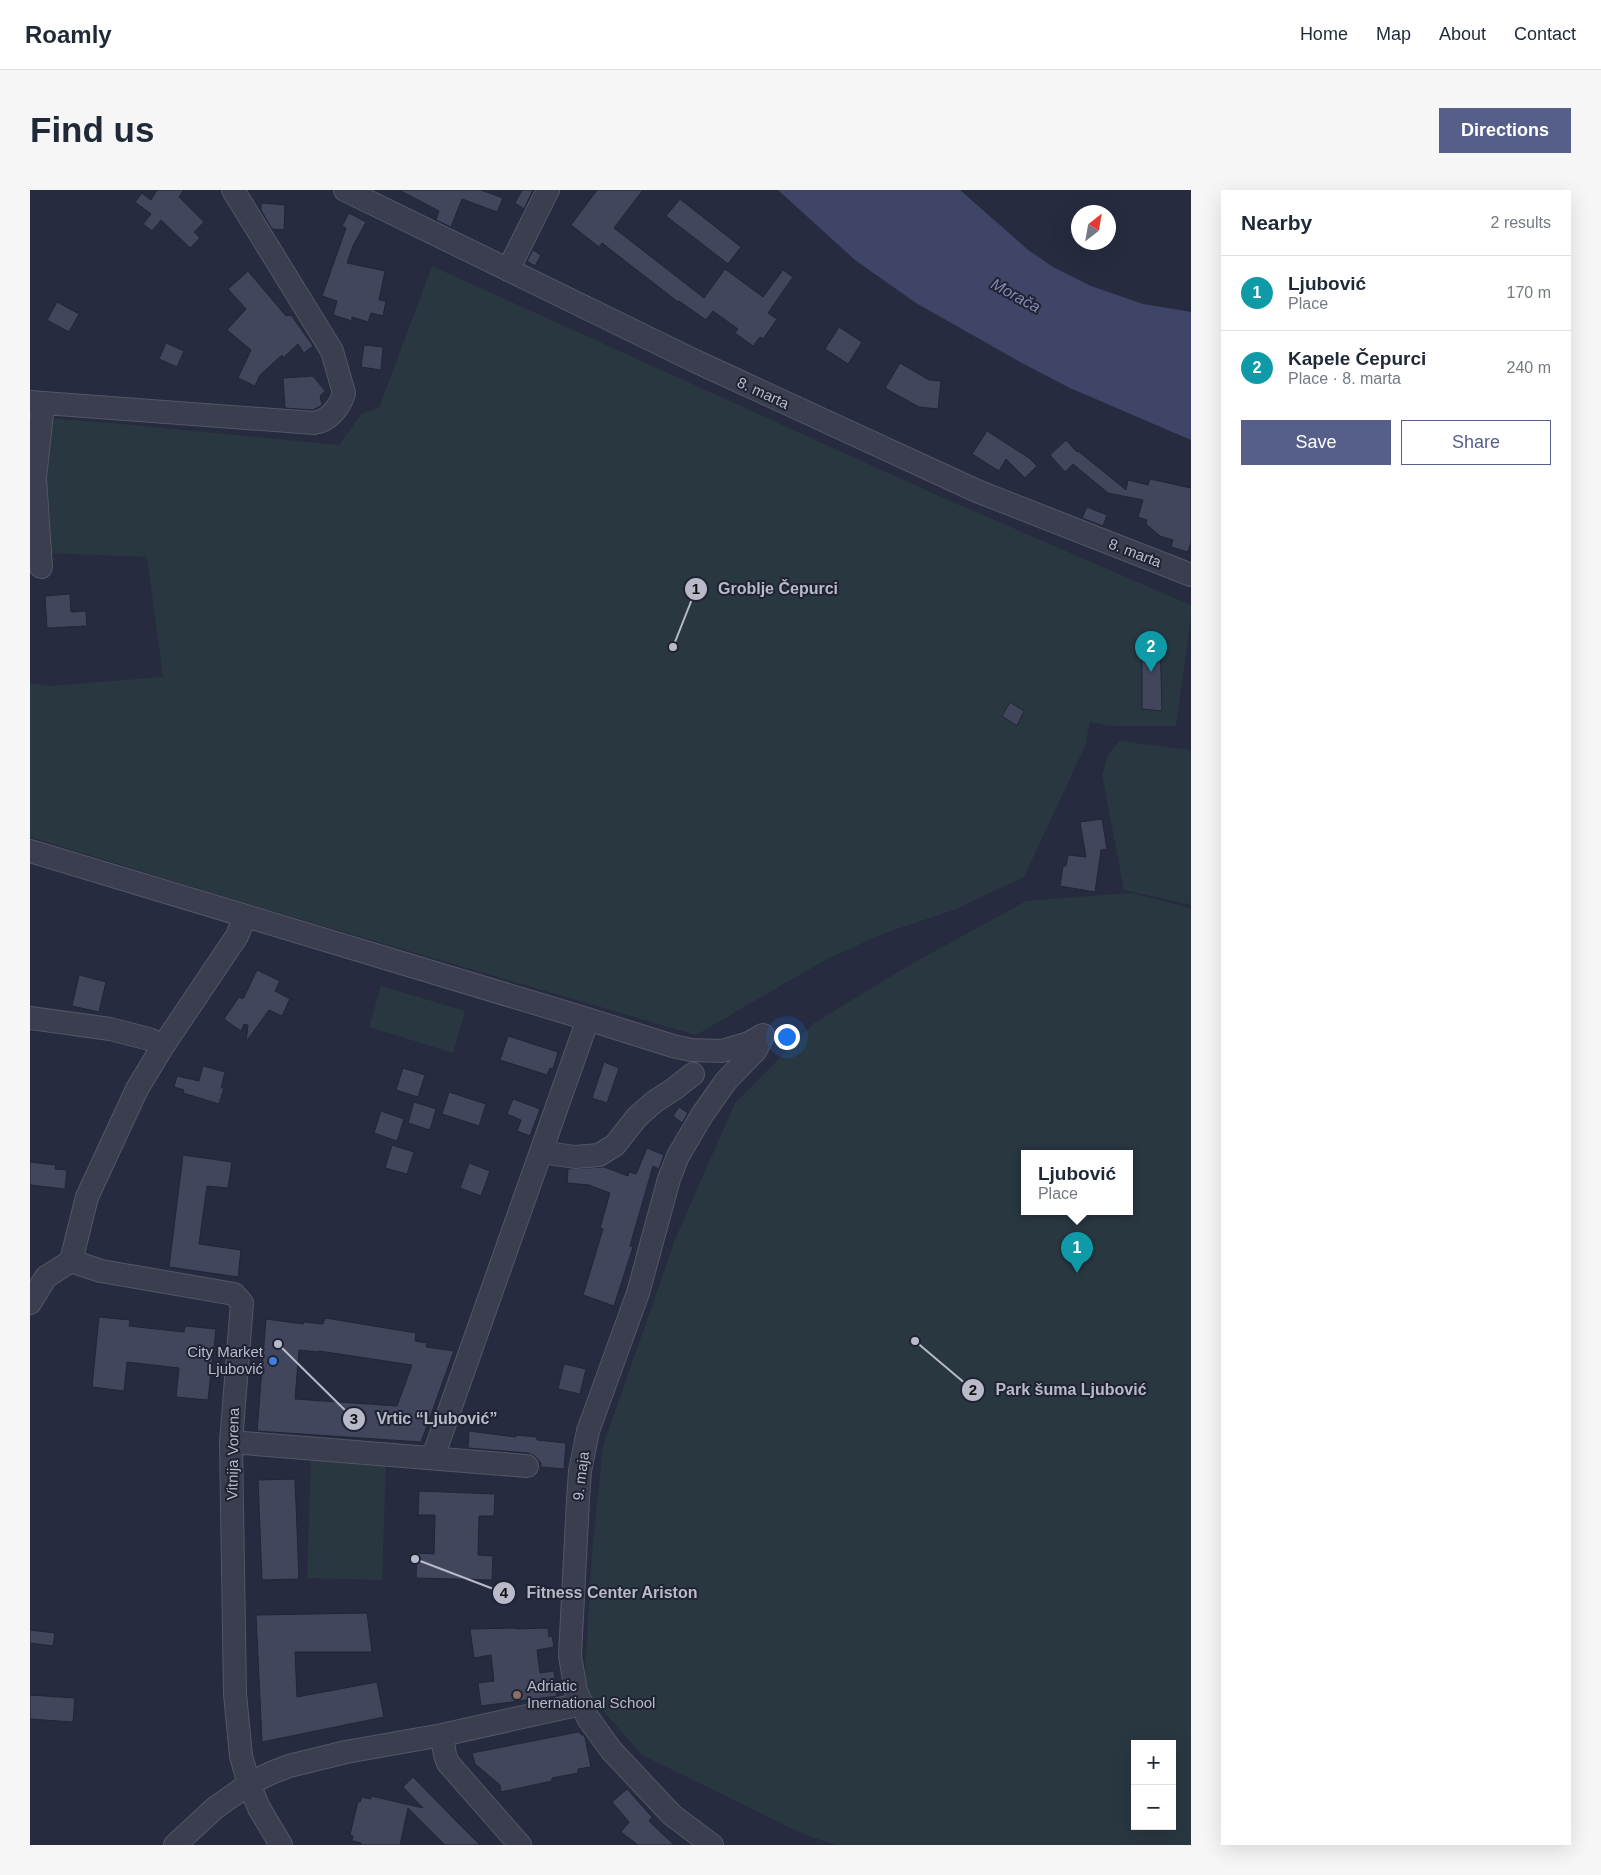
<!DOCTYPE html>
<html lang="en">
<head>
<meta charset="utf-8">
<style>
  :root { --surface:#fff; --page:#f6f6f7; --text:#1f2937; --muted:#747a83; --line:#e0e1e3; --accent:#555f8a }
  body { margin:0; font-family:Arial,sans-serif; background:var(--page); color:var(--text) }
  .controls { position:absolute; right:15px; bottom:15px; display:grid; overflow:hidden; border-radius:0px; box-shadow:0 5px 20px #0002 }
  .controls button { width:45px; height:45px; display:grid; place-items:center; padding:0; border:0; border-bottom:1px solid var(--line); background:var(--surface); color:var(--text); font:25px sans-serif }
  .compass { position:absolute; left:1041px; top:15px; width:45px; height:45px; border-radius:50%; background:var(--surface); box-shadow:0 5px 20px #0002; rotate:31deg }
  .you { position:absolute; left:756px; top:846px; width:18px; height:18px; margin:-12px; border:4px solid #fff; border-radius:50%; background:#1a73e8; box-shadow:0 0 0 8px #1a73e833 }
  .badge { display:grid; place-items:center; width:32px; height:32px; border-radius:50%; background:var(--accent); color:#fff; font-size:16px; font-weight:700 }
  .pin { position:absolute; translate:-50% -41px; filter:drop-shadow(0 1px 2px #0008) }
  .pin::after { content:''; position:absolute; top:26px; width:18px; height:15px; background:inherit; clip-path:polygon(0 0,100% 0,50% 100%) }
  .popup { position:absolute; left:991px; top:960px; width:112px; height:65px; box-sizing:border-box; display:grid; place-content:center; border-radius:0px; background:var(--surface); filter:drop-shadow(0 1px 4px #0005); font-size:16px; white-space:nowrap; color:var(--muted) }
  .popup b { font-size:19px; color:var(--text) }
  .popup::after { content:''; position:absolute; left:50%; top:100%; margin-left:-10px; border:10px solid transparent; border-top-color:var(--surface) }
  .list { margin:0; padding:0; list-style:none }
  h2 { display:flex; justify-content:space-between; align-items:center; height:65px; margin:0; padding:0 20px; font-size:21px }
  h2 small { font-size:16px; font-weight:400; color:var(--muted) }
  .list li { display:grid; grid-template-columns:32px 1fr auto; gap:15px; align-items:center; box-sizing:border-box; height:75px; padding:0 20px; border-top:1px solid var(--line) }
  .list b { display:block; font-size:19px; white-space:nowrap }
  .list p { margin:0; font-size:16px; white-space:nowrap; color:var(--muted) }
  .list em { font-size:16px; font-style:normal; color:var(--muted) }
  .actions { display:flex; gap:10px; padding:15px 20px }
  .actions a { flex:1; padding:11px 0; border:1px solid var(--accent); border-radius:0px; text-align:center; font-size:18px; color:var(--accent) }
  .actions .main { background:var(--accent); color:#fff }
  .map { position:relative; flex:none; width:1161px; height:1655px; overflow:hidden; border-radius:0px }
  header { display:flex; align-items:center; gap:30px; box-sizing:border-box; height:70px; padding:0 25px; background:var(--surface); border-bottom:1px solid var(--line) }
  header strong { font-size:24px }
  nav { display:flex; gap:28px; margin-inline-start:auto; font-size:18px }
  .intro { display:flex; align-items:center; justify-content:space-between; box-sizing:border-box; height:120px; padding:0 30px }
  h1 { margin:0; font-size:35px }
  .button { padding:12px 22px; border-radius:0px; background:var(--accent); color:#fff; font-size:18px; font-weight:700 }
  main { display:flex; gap:30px; padding:0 30px }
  aside { flex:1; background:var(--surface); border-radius:0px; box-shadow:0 5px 20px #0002 }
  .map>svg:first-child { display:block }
  .green { fill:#293740; fill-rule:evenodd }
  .water { fill:#3f4566 }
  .building { fill:#42465c; stroke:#222536; fill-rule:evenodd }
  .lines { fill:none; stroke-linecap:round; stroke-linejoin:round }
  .minor-casing { stroke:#535666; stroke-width:24 }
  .minor { stroke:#3b3e4f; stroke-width:22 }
  .shop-dot { fill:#3f7fe0; stroke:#202334; stroke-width:2 }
  .education-dot { fill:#8d6e63; stroke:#202334; stroke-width:2 }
  .labels { text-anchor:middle; stroke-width:4; stroke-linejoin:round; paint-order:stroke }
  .street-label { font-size:15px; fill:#b8bac9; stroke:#202334 }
  .poi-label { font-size:15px; fill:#b8bac9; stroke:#202334; text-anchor:end }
  .water-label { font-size:16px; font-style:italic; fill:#8289ae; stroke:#202334 }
  .leader { fill:none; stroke:#b8bac9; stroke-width:2 }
  .callout-dot { fill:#b8bac9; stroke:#202334; stroke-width:2 }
  .mark-label { font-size:15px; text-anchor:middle; font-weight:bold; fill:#111 }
  .callout-label { font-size:16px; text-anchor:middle; font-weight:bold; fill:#b8bac9; stroke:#202334; stroke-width:4; stroke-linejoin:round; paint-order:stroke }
</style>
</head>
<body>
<header>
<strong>Roamly</strong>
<nav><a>Home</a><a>Map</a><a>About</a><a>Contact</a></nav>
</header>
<div class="intro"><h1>Find us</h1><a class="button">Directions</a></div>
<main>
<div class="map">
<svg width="1161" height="1655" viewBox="0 0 1161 1655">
  <rect width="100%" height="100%" fill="#272b3f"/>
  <path class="green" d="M402,76L920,311L1161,415V427L1146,536H1084L1060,532L1055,556L994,687L924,720L855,743L797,769L666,845L235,719L0,647V493L19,496L133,487L117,367L18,363L15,318L17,228L103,235L309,255L332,223L349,218Z
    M1089,551L1161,560V715L1094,700L1072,585L1078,565Z
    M1101,703L1161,718V1655H806L773,1644L612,1565L554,1499L562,1364L573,1256L646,1047L705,913L784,833L878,776L996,711ZM994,964H1100V1022H994ZM1105,1554H1142V1636H1105Z
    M351,796L435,821L423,863L339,837Z
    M281,1270L356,1273L352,1390L277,1388Z"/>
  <path class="water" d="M748,0H930L997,59L1023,77L1061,96L1113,114L1161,122V250L1040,198L990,172L886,113L825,70Z"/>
  <path class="building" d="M127,0H154L149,7L174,32L164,42L170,48L160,58L131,30L122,41L113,34L121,24L105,12L112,3L121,10Z
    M369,0H451L473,8L467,22L432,9L421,37L406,30L409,21Z
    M492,0H503L494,19L485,13Z
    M567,0H613L584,38L674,108L695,79L733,107L753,80L763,87L738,123L747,129L733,149L730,147L723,156L705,143L708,139L683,121L676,130L649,111L648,112L572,53L569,57L541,35Z
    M650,9L711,57L698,74L636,26Z
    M231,13L255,15L254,40L242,39L231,20Z
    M319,23L336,32L323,56L317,73L355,81L349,110L356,111L353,126L341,123L338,132L322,127V131L303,125L307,111L292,106L316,38L312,36Z
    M503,60L511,65L505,76L497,71Z
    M218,81L256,126L261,125L283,156L274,163L268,154L253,168L252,165L230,185L225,196L208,188L221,160L197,140L216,119L198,99Z
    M27,112L49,124L39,142L17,130Z
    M809,137L832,152L818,174L795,159Z
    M136,153L154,161L147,177L129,169Z
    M334,155L353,157L351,180L331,177Z
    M870,173L899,190L911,191L908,219L889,217L855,198Z
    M283,186L295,201L290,206L292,215L283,220L255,218L253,188Z
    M957,241L999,268L1007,276L995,288L976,269L969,281L942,264Z
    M1036,250L1047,262L1048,261L1096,300L1098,290L1118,295L1120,289L1161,298V352L1158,362L1141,357L1143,350L1130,346L1116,334L1117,330L1108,327L1113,310L1078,303L1043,274L1035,282L1020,265Z
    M1057,317L1077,325L1073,336L1052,328Z
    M40,404L41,422L56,421L57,436L17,438L15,406Z
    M1112,442L1130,445L1132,521L1112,519Z
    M980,512L994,521L987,536L972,526Z
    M1072,629L1077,659L1071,660L1065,702L1030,696L1033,676H1036L1038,665L1056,667L1050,632Z
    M227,780L250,791L245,801L260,809L252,826L239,820L216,852L218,835L214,834L211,841L194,829L209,807L213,809Z
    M49,785L76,792L69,822L42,816Z
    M478,846L528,862L523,879L520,878L517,885L470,870Z
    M574,872L589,878L577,913L562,908Z
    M173,876L195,882L191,898H194L189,914L153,903L154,900L144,897L147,886L169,891Z
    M373,878L395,885L388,907L366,900Z
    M419,902L456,914L449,936L412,924Z
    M483,909L510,919L500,946L487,941L491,930L477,924Z
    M384,912L406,919L400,940L378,933Z
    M649,917L658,923L652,933L643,926Z
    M351,921L374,929L367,951L344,943Z
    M362,955L384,962L377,984L355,978Z
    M617,958L634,965L629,979L623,976L600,1056L603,1057L584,1116L553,1105L573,1039L570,1038L580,1003L559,995L537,993L538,979L574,977L598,986L599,982L606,984Z
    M153,965L202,972L198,998L177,996L169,1054L211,1060L208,1087L139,1077Z
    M0,972L26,975L25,979L37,980L35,999L0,995Z
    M439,973L460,981L451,1006L430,998Z
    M69,1127L100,1130L99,1136L154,1142L155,1136L186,1139L178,1210L146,1207L149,1178L97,1172L94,1201L62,1197Z
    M295,1128L386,1143L385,1151L397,1153L396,1157L424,1161L391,1252L227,1241L236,1129L273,1134L274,1132L293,1134ZM269,1160L289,1162V1161L382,1175L367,1216L265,1209Z
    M534,1174L556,1179L550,1204L528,1199Z
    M439,1241L486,1247V1245L507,1247V1250L536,1253L534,1279L511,1277V1273L505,1266L498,1263L438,1258Z
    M265,1289L269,1389L232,1390L228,1290Z
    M389,1301L465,1304L464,1326H449L448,1365L463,1366L462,1390L386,1388L387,1363L404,1364L405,1325H388Z
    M337,1423L342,1462H265L267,1507L347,1492L354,1527L232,1552L226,1425Z
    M486,1438V1439L518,1438L519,1447L522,1446L524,1457L507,1460L510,1483L524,1481L527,1506L451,1516L448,1493L464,1491L461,1465L444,1468L440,1439Z
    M0,1440L25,1443L23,1456L0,1453Z
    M0,1505L45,1508L43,1532L0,1529Z
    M548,1542L555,1547L561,1577L548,1579V1583L522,1588V1591L471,1602L470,1595L445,1574L442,1563Z
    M383,1587L428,1633L450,1655H415L378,1618L370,1655H331V1653L322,1651L323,1646L320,1645L328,1611L330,1612L332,1607L341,1609V1606L393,1618L373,1597Z
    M597,1599L622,1627L619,1631L644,1655H608L591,1642L599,1632L582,1612Z"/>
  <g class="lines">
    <g class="minor-casing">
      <path id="minor" d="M315,0L665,171L947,301L1161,385
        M478,80L518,0
        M0,212L284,233C299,231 310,217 314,203L302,161L203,0
        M11,377L5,288L13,214
        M0,661L541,824L643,856L661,860L692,861L719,853L733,845
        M0,828L80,839L119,849L133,856
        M511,962L545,967L569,965L585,955L607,927L624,912L644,899L663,884
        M41,1071L71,1081L204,1104L212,1113L201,1252L205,1504L211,1566L219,1594L229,1618L251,1655
        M0,1113L16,1087L41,1071L57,1007L107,899L133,856L207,746L215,726
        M201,1252L497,1276
        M403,1267L558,829
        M412,1545L415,1565L418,1573L490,1655
        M145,1655L185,1618L219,1594L241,1583L259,1576L316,1562L412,1545L551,1514
        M682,1655L642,1625L581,1560L558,1528L546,1501L540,1466L548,1309L550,1281L558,1241L608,1103L639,989L648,966L672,925L696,891L726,860L733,845"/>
    </g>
    <use href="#minor" class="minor"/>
  </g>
  <circle class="shop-dot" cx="243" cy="1171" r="5"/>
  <circle class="education-dot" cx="487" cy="1505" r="5"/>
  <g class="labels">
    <g class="street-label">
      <text transform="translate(733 203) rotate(25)" y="5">8. marta</text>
      <text transform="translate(1105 363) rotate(21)" y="5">8. marta</text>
      <text transform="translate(203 1264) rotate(-89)" y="5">Vitnija Vorena</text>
      <text transform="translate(551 1286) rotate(-83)" y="5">9. maja</text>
    </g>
    <g class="poi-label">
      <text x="233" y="1167">City Market<tspan x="233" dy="17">Ljubović</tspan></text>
      <text x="497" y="1501" text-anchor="start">Adriatic<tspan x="497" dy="17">Inernational School</tspan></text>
    </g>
    <g class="water-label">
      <text transform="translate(986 105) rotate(29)" y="6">Morača</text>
    </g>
  </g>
  <path class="leader" d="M643 457L666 399M885 1151L943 1200M248 1154L324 1229M385 1369L474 1403"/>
  <g class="callout-dot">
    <circle cx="643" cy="457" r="5"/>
    <circle cx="885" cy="1151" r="5"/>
    <circle cx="248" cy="1154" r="5"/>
    <circle cx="385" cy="1369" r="5"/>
    <circle cx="666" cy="399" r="12"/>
    <circle cx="943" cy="1200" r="12"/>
    <circle cx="324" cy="1229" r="12"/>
    <circle cx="474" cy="1403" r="12"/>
  </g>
  <g class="mark-label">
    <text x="666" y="404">1</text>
    <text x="943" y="1205">2</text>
    <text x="324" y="1234">3</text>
    <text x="474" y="1408">4</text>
  </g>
  <g class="callout-label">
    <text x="748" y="404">Groblje Čepurci</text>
    <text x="1041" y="1205">Park šuma Ljubović</text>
    <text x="407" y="1234">Vrtic “Ljubović”</text>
    <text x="582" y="1408">Fitness Center Ariston</text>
  </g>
</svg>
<div class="controls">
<button>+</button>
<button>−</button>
</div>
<svg class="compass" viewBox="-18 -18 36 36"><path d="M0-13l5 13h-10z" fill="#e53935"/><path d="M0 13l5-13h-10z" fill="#747a83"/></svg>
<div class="you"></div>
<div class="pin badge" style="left:1047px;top:1083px;background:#0f9aa8">1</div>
<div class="popup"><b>Ljubović</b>Place</div>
<div class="pin badge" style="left:1121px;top:482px;background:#0f9aa8">2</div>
</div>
<aside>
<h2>Nearby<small>2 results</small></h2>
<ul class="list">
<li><span class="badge" style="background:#0f9aa8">1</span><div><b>Ljubović</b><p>Place</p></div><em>170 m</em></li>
<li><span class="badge" style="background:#0f9aa8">2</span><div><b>Kapele Čepurci</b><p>Place · 8. marta</p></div><em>240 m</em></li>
</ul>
<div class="actions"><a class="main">Save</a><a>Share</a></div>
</aside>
</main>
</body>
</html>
